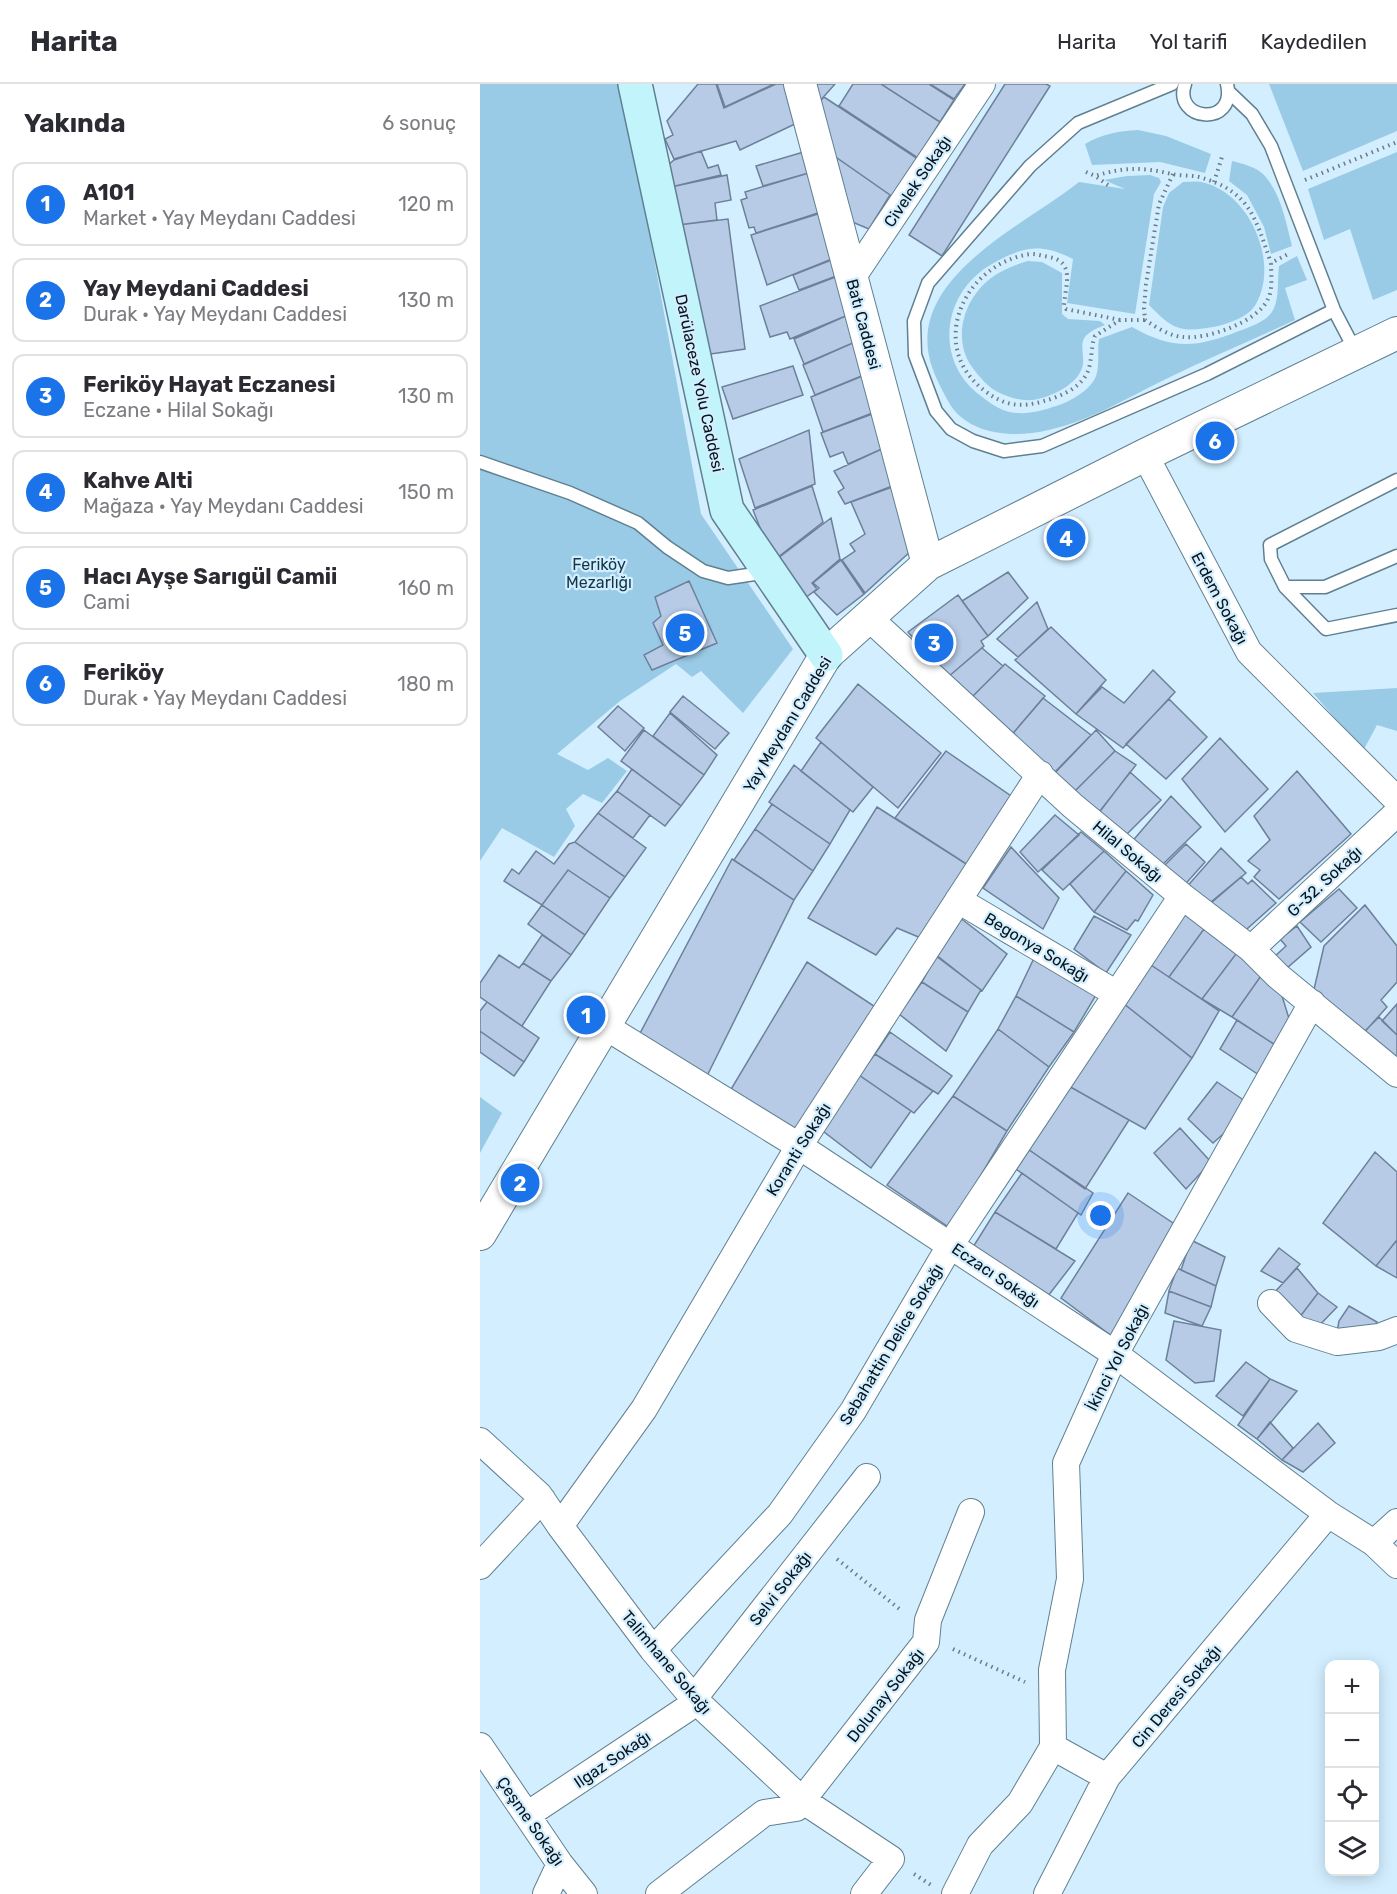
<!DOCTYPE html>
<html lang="tr">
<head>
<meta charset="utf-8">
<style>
  :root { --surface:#fff; --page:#f2f2f3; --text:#2b2b33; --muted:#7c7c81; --line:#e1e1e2; --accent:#1a73e8 }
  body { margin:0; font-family:Rubik,sans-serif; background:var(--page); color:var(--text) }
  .controls { position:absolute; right:18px; bottom:18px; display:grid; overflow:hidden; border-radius:12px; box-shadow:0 3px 15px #0003 }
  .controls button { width:54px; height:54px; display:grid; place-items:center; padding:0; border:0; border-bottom:2px solid var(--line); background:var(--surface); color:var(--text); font:30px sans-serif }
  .you { position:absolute; left:621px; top:1132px; width:21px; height:21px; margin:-15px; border:4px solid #fff; border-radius:50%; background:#1a73e8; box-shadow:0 0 0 9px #1a73e833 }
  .badge { display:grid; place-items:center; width:39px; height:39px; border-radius:50%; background:var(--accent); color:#fff; font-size:20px; font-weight:700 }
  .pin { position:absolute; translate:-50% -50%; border:3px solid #fff; box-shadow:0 2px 6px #0006 }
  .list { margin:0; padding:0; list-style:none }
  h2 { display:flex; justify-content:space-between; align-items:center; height:78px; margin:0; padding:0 24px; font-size:26px }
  h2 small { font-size:20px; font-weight:400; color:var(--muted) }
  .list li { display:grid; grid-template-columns:39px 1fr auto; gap:18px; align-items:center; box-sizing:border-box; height:84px; margin:0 12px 12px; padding:0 12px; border:2px solid var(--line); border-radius:12px }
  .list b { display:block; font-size:22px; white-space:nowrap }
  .list p { margin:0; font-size:20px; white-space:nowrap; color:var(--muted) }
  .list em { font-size:20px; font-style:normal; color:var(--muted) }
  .icon { flex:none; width:33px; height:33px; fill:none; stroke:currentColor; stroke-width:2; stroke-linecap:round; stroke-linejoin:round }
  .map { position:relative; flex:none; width:917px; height:1810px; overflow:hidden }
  header { display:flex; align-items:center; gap:36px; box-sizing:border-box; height:84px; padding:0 30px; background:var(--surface); border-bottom:2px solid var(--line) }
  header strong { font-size:28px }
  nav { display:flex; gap:33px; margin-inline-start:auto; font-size:21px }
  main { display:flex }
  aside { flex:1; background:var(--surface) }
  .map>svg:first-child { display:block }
  .green { fill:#99cbe6 }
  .building { fill:#b7cbe7; stroke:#6d809a; stroke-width:1.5 }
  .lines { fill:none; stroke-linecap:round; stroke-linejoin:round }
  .service-casing { stroke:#608091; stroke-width:15 }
  .minor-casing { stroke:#608091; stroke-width:28 }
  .tertiary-casing { stroke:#608091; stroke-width:34 }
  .secondary-casing { stroke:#608091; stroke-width:36 }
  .path { stroke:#697c88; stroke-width:4; stroke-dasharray:1.5 4.5; stroke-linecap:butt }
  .service { stroke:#fff; stroke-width:12 }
  .minor { stroke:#fff; stroke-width:26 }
  .tertiary { stroke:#fff; stroke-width:32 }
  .secondary { stroke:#c2f5fb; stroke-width:33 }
  .labels { text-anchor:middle; stroke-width:4.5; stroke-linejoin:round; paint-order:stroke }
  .street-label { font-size:16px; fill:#08141b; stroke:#d3efff }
  .park-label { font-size:16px; fill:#113748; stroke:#d3efff }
</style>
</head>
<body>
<header>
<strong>Harita</strong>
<nav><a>Harita</a><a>Yol tarifi</a><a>Kaydedilen</a></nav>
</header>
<main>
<aside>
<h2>Yakında<small>6 sonuç</small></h2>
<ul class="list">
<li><span class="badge">1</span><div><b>A101</b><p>Market · Yay Meydanı Caddesi</p></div><em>120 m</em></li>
<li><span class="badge">2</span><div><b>Yay Meydani Caddesi</b><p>Durak · Yay Meydanı Caddesi</p></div><em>130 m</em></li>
<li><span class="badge">3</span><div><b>Feriköy Hayat Eczanesi</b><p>Eczane · Hilal Sokağı</p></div><em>130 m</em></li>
<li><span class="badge">4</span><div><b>Kahve Alti</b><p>Mağaza · Yay Meydanı Caddesi</p></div><em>150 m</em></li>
<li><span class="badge">5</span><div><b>Hacı Ayşe Sarıgül Camii</b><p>Cami</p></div><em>160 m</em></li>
<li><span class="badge">6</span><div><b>Feriköy</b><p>Durak · Yay Meydanı Caddesi</p></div><em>180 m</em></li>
</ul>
</aside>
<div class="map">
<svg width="917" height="1810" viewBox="0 0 917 1810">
  <rect width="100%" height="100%" fill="#d3efff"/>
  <path class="green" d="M0,0H142L221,430L313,565L263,629L221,587L212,593L196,580L140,617L77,670L108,686L128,674L147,687L122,719L103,710L86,725L95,742L74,773L22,744L0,777Z
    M789,0H917V47L823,87Z
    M658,46L686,52L731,70L725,89L680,78L612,81L605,60C622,50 638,47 658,46Z
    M917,68V206L893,216L870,145L844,156L828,105Z
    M752,77C763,80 774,82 783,90C801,108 806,139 812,162L791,170L784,143L767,111L749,97Z
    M670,91L679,94L681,98L674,110L655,230L587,219L593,175C561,159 543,162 512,180C462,208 453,277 501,312C511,320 524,329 537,329C553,330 567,325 582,320C594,315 611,305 616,292C620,280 617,267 619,255L652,243C693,266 716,264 759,247C770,243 785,238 792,228C800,215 797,196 799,182L817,172L827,196L805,204L815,236C772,256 729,274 686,295C643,316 600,343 552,349C521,353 483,346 468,317C460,302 450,284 448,266C438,188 548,139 599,98L645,105L624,96L647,92Z
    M703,98C709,98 716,97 721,98C769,107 800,178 776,220C769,233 748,240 733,243C700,249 692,245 669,221L683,123L689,109Z
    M548,177L562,178L582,189V230L588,235L620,237L625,241C617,244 605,249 603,257C601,263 604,273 603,280C600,299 575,311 558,315C546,318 533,315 522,310C510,305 504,298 495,287C471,259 482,216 511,194C522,186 534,181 548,177Z
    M917,604V647L897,641L883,667L833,609Z
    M0,1013L22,1029L0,1069Z"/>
  <path class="building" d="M218,0H236L244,24L296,0H308L317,39L260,66L256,57L194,75L185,55L193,51L187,37Z
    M237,0H294L245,23Z
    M324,0H355L331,27Z
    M373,0H401L460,38L438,74L359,22Z
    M401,0H449L474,16L460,38Z
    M450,0H485L474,15Z
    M525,0H566L570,2L462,172L429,151Z
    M344,13L438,75L413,113L350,69L331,27Z
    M221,67L228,84L238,81L241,91L191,103L187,82L194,76Z
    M327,67L332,88L283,102L276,82Z
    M350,69L410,111L389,145L365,135Z
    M332,88L341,128L276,149L274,143L269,144L261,116L267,114L265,108Z
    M247,91L251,116L235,119L237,136L198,141L191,103Z
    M341,129L352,175L287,201L271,151Z
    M248,135L265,265L217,272L198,141Z
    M354,175L359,191L319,206L313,191Z
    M358,192L368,231L310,255L307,248L290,253L280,222Z
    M368,231L375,258L324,280L314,255Z
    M375,258L384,291L335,311L323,281Z
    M313,282L323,311L253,335L242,303Z
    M385,291L395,328L343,348L331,313Z
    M395,329L404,364L368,380L363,368L350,373L341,349Z
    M329,346L335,400L275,424L259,375Z
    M404,364L415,401L365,420L358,408L364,404L354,387Z
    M332,402L343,438L293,477L273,426Z
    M415,402L433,465L385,509L362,476L375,467L370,460L385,450L371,418Z
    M351,434L360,475L332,499L337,505L325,514L293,478Z
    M361,476L384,510L357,531L334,508L339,504L333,499Z
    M528,488L548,514L508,552L482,517Z
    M209,497L237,559L172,586L164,571L183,561L173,539L181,532L175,513Z
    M478,511L508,552L501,557L504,562L468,593L428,548Z
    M557,518L568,545L538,573L517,555Z
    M571,543L626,596L596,630L535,576Z
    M502,564L523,582L488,617L468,593Z
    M525,580L565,612L529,654L490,615Z
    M673,586L695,608L643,664L596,630L622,603L644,619Z
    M378,600L461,669L418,724L336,654Z
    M203,612L249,649L235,665L190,628Z
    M563,614L611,651L572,691L529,654Z
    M689,615L727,653L686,695L646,660Z
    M138,622L164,644L145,667L118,643Z
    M190,629L237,671L224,691L173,652Z
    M164,646L224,691L201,722L141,677Z
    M616,646L635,667L591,711L571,693Z
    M740,654L788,705L745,748L702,695Z
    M341,658L393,703L373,728L321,687Z
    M466,667L534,714L491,783L415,734Z
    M635,667L656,681L616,732L592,710Z
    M314,681L370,726L350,760L289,718Z
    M152,685L201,722L185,742L137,707Z
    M817,687L871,750L799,815L774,793L780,786L768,777L790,756L774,732Z
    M650,688L681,716L644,753L618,730Z
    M137,707L170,731L153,754L118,729Z
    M691,712L721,743L678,785L650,760Z
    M292,720L350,760L333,787L275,745Z
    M397,723L491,783L448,857L417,844L396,871L328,834Z
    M118,729L166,764L145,793L95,758Z
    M575,731L599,751L558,788L540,768Z
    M275,745L333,787L314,816L254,776Z
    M601,748L624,767L583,806L562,786Z
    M95,758L145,793L130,814L88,786L62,821L24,797L32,785L39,790L56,767L74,780L89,760Z
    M706,760L725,778L701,805L681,785Z
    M531,763L579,814L563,845L503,804Z
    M741,764L766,789L724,825L704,806Z
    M624,767L646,787L614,828L590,800Z
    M252,775L314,816L224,998L157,955Z
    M88,786L130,814L105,851L62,821Z
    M646,787L673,811L658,837L655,836L647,846L614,828Z
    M761,793L768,800L772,796L796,819L758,853L725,823Z
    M859,805L877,824L841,858L820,838Z
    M62,821L105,851L91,871L48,840Z
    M885,821L917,862V898L901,916L907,923L880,953L832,914L844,862Z
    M703,829L724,845L689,893L668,879Z
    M614,832L651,851L626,889L594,865Z
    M479,833L527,870L502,907L455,870Z
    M817,842L831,863L807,884L793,874L806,862L800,855Z
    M724,845L756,870L722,915L689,893Z
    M62,851L91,871L71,897L43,879Z
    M756,870L783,889L752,933L722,915Z
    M19,871L39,884L43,879L71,897L42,942L0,913V899Z
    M456,872L501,906L488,928L442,898Z
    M555,872L616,911L594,948L536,912Z
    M327,878L400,926L316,1056L247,1012Z
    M668,879L739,927L712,974L643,919Z
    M783,889L798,899L811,941L800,964L752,933Z
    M442,898L488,928L466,967L419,930Z
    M536,912L594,948L569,983L518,945Z
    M7,918L59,954L44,978L0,947V927Z
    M643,919L712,974L665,1045L587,1001Z
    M917,920V951L902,937Z
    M899,933L917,951V981L882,950Z
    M757,936L800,964L785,995L740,965Z
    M518,945L569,983L527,1047L473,1012Z
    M0,947L44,978L34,992L0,968Z
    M410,948L472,992L458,1010L395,970Z
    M395,970L453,1007L434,1029L379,991Z
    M379,991L431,1027L391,1084L339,1044Z
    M737,998L768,1019L767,1029L733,1059L708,1035Z
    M587,1001L649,1036L605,1105L548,1065Z
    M473,1012L527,1047L470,1144L407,1101Z
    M700,1044L731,1078L706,1105L674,1069Z
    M549,1066L613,1109L601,1131L536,1085Z
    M895,1068L917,1088V1156L896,1182L843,1139Z
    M542,1089L598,1129L576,1165L515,1128Z
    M648,1109L699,1143L633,1253L581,1214Z
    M515,1128L595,1177L568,1212L493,1163Z
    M711,1156L745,1173L736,1202L701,1186Z
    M917,1156V1194L896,1182Z
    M799,1164L820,1180L803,1199L781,1187Z
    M697,1184L736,1202L731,1223L689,1207Z
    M817,1184L838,1209L819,1234L793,1210Z
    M689,1207L731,1223L722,1242L685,1229Z
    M838,1209L857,1223L833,1248L819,1234Z
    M869,1222L897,1238L889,1251L856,1253L859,1237Z
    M694,1237L741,1246L734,1297L715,1299L686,1276Z
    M766,1278L790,1295L763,1332L736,1312Z
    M790,1295L817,1307L777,1355L758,1341Z
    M790,1338L813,1364L802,1376L777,1355Z
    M838,1339L855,1359L823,1388L802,1376Z"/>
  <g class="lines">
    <g class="service-casing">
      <path id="service" d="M692,0L598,39L550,82L448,199L434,237L435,271L456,327L471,345L493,357L524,367L562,362L727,290L854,226
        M705,0C692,37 757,44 747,0
        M749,8L772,30L791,62L854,226L876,268
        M0,378L90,409L158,439L187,463L223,487L248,494L288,488
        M917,396L790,461L791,475L805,503H845L917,472
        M805,503L846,545L917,531"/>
    </g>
    <g class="minor-casing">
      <path id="minor" d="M372,194L502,0
        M665,371L769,568L917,716
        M389,534L593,722L702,812L771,865L798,892L917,990
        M478,816L637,910
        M771,865L917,729
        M126,943L319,1062L635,1270L848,1430L894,1459L917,1481
        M791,1219L816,1245L857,1258L899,1253L917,1246
        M0,1357L59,1411L80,1442L173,1566L217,1618L322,1716L411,1775L384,1810
        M80,1442L164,1325L319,1062L560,690
        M894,1459L917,1438
        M0,1482L62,1415
        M173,1566L300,1430L373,1327L471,1160L702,812
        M214,1614L387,1393
        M0,1662L80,1780L104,1810
        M573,1663L627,1693
        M47,1731L217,1618
        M66,1810L80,1780
        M179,1810L284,1729L316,1724L446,1558L448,1536L491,1428
        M475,1810L500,1761L540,1719L573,1663L572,1586L590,1495L586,1379L635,1270L832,919
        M567,1810L627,1693L848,1430"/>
    </g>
    <g class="tertiary-casing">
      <path id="tertiary" d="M320,0L448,480
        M0,1150L346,571L448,480L665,371L917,249"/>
    </g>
    <g class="secondary-casing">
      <path id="secondary" d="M155,0L247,426L346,571"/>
    </g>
    <path class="path" d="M606,88L615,92
      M693,90L679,120L666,200L664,224L665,236C676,243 689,252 703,253C726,256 778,238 788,215C793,205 791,190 791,179L810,169
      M825,96L917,58
      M734,98L742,73
      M628,101L615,92C644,83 662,83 692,90C700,92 710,91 719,93C770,107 775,133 791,179
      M640,236L586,225L584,222C585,202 596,178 569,173C563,172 557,170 551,170C485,178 445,262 505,307C525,322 540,324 564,317C579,313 598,305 606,291C613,279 610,264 615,252L640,236H665
      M357,1475L422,1527
      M473,1565L545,1598
      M434,1790L451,1801"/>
    <use href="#service" class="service"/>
    <use href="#minor" class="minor"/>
    <use href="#tertiary" class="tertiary"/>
    <use href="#secondary" class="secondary"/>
  </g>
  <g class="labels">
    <g class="street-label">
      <text transform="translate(437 97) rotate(-56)" y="6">Civelek Sokağı</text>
      <text transform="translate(384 240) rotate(75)" y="6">Batı Caddesi</text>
      <text transform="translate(220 299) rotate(78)" y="6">Darülaceze Yolu Caddesi</text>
      <text transform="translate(740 514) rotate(62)" y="6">Erdem Sokağı</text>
      <text transform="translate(307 640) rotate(-59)" y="6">Yay Meydanı Caddesi</text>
      <text transform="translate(648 767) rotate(40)" y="6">Hilal Sokağı</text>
      <text transform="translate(844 797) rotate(-43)" y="6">G-32. Sokağı</text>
      <text transform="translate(557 863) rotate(31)" y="6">Begonya Sokağı</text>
      <text transform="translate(318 1065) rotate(-58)" y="6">Koranti Sokağı</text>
      <text transform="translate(516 1191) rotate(34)" y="6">Eczacı Sokağı</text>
      <text transform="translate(411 1260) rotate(-59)" y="6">Sebahattin Delice Sokağı</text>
      <text transform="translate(637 1273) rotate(-63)" y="6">İkinci Yol Sokağı</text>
      <text transform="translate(300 1504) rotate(-52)" y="6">Selvi Sokağı</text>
      <text transform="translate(187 1578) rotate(50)" y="6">Talimhane Sokağı</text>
      <text transform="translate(405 1611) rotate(-52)" y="6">Dolunay Sokağı</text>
      <text transform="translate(696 1612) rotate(-50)" y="6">Cin Deresi Sokağı</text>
      <text transform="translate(132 1675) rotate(-34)" y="6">Ilgaz Sokağı</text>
      <text transform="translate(51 1737) rotate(55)" y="6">Çeşme Sokağı</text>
    </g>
    <g class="park-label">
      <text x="119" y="486">Feriköy<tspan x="119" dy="18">Mezarlığı</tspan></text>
    </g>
  </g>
</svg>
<div class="controls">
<button>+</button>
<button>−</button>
<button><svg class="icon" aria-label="locate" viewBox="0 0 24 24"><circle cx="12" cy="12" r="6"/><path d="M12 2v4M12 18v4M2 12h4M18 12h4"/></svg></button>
<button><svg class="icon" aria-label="layers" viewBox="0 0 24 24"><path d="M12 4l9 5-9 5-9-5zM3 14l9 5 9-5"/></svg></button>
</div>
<div class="you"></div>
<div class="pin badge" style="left:106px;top:931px">1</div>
<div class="pin badge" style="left:40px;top:1099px">2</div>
<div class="pin badge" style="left:454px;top:559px">3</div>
<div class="pin badge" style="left:586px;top:454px">4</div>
<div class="pin badge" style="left:205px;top:549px">5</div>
<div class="pin badge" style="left:735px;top:357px">6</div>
</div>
</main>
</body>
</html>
